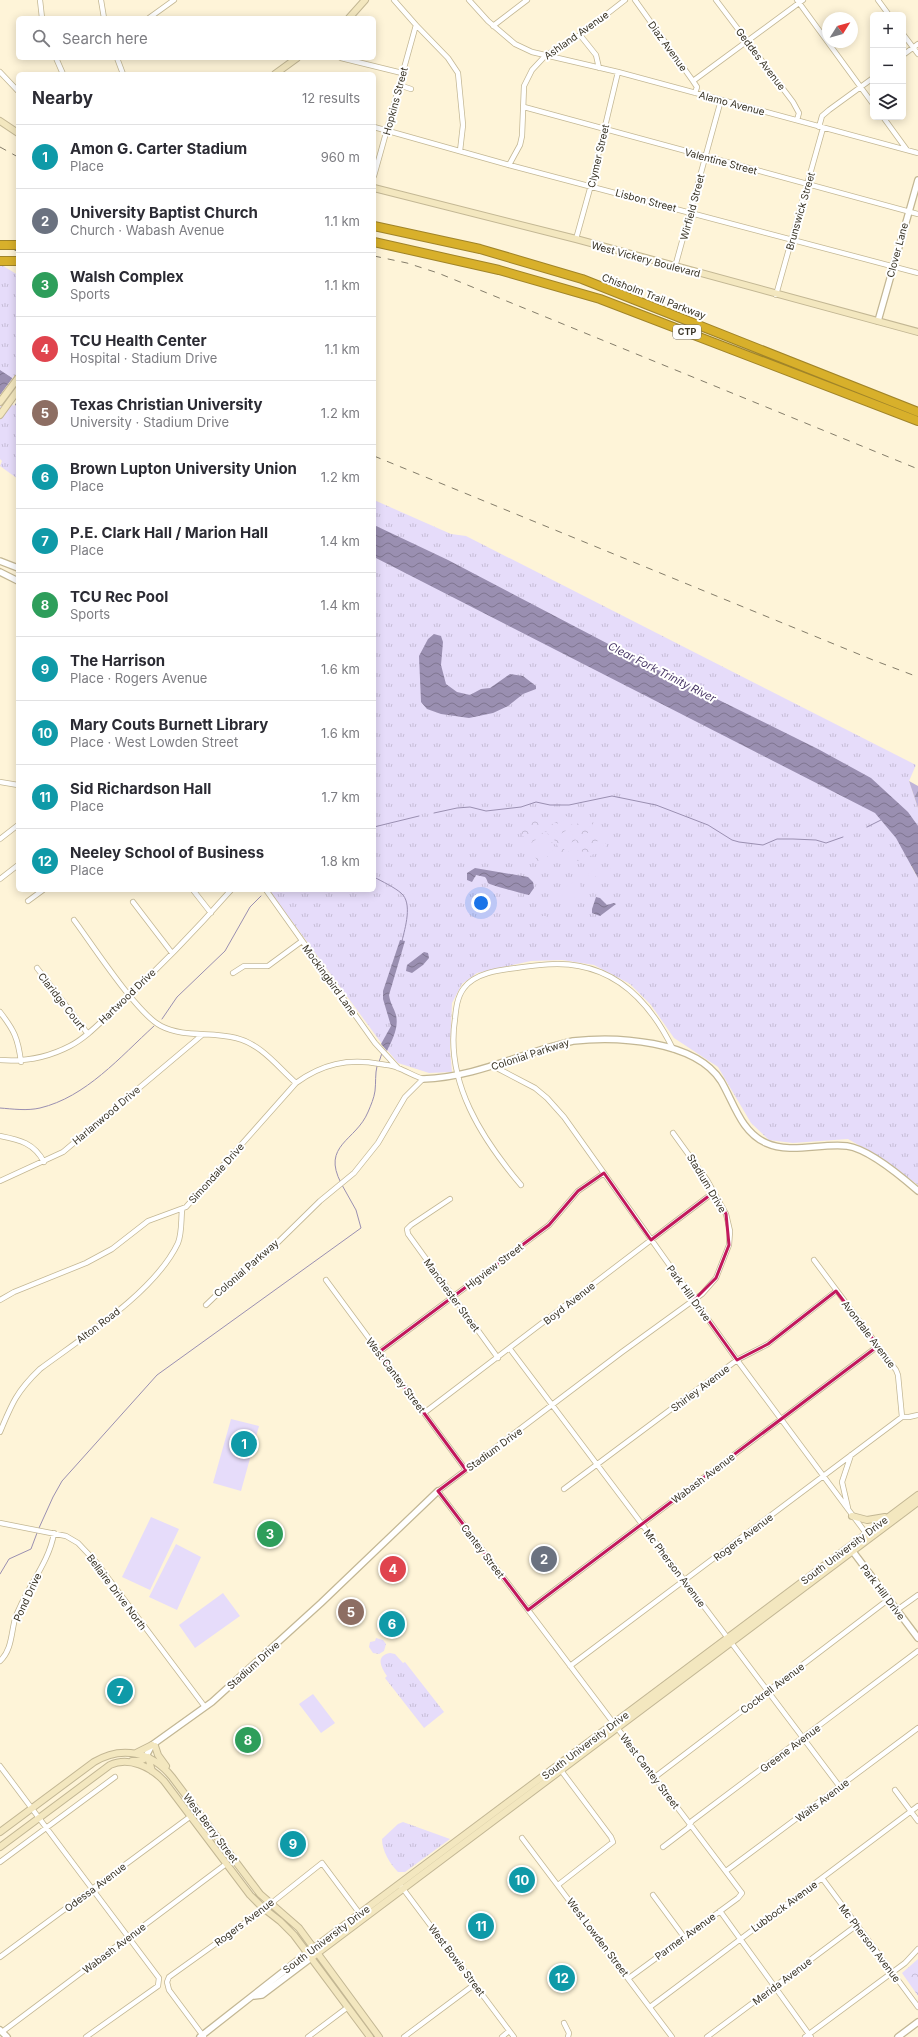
<!DOCTYPE html>
<html lang="en">
<head>
<meta charset="utf-8">
<style>
  :root { --surface:#fff; --page:#f7f7f7; --text:#2b2b33; --muted:#7c7c81; --line:#e1e1e2; --accent:#ea580c }
  body { margin:0; font-family:Inter,sans-serif; background:var(--page); color:var(--text) }
  .controls { position:absolute; right:12px; top:12px; display:grid; overflow:hidden; border-radius:6px; box-shadow:0 2px 10px #0003 }
  .controls button { width:36px; height:36px; display:grid; place-items:center; padding:0; border:0; border-bottom:1px solid var(--line); background:var(--surface); color:var(--text); font:20px sans-serif }
  .compass { position:absolute; left:822px; top:12px; width:36px; height:36px; border-radius:50%; background:var(--surface); box-shadow:0 2px 10px #0003; rotate:53deg }
  .you { position:absolute; left:481px; top:903px; width:14px; height:14px; margin:-10px; border:3px solid #fff; border-radius:50%; background:#1a73e8; box-shadow:0 0 0 6px #1a73e833 }
  .badge { display:grid; place-items:center; width:26px; height:26px; border-radius:50%; background:var(--accent); color:#fff; font-size:13px; font-weight:700 }
  .pin { position:absolute; translate:-50% -50%; border:2px solid #fff; box-shadow:0 1px 4px #0006 }
  .list { margin:0; padding:0; list-style:none }
  h2 { display:flex; justify-content:space-between; align-items:center; height:52px; margin:0; padding:0 16px; font-size:17px }
  h2 small { font-size:13px; font-weight:400; color:var(--muted) }
  .list li { display:grid; grid-template-columns:26px 1fr auto; gap:12px; align-items:center; box-sizing:border-box; height:64px; padding:0 16px; border-top:1px solid var(--line) }
  .list b { display:block; font-size:15px; white-space:nowrap }
  .list p { margin:0; font-size:13px; white-space:nowrap; color:var(--muted) }
  .list em { font-size:13px; font-style:normal; color:var(--muted) }
  .icon { flex:none; width:22px; height:22px; fill:none; stroke:currentColor; stroke-width:2; stroke-linecap:round; stroke-linejoin:round }
  .map { position:relative; flex:none; width:918px; height:2037px; overflow:hidden }
  .search { position:absolute; background:var(--surface); box-shadow:0 2px 10px #0003; left:16px; top:16px; width:360px; height:44px; display:flex; align-items:center; gap:10px; box-sizing:border-box; padding:0 14px; border-radius:6px; color:var(--muted); font-size:15px }
  .panel { position:absolute; background:var(--surface); box-shadow:0 2px 10px #0003; left:16px; top:72px; width:360px; height:820px; border-radius:6px }
  .map>svg:first-child { display:block }
  .grass { fill:url(#grass-tufts) }
  .forest { fill:url(#forest-firs) }
  .park { fill:url(#park-crowns) }
  .pitch { fill:#e6dcfa }
  .water { fill:url(#water-waves) }
  .pier { fill:#fef4d8 }
  .lines { fill:none; stroke-linecap:round; stroke-linejoin:round }
  .stream { stroke:#9a8fb1; stroke-width:1 }
  .minor-casing { stroke:#c3b794; stroke-width:6 }
  .tertiary-casing { stroke:#c3b794; stroke-width:8 }
  .secondary-casing { stroke:#c3b794; stroke-width:8 }
  .motorway-casing { stroke:#a08429; stroke-width:10 }
  .minor { stroke:#fff; stroke-width:4.5 }
  .tertiary { stroke:#fff; stroke-width:5.5 }
  .secondary { stroke:#f3e7bf; stroke-width:6 }
  .motorway { stroke:#d8b02b; stroke-width:8 }
  .rail { stroke:#847d6a; stroke-width:1; stroke-dasharray:7 7; stroke-linecap:butt }
  .motorway-bridge-casing { stroke:#a08429; stroke-width:10; stroke-linecap:butt }
  .motorway-bridge { stroke:#d8b02b; stroke-width:8 }
  .marked { fill:none; stroke:#c2185b; stroke-width:3; stroke-linejoin:round }
  .labels { text-anchor:middle; stroke-width:4; stroke-linejoin:round; paint-order:stroke }
  .shield { fill:#fff; stroke:#747066; stroke-width:1 }
  .shield-label { font-size:9px; font-weight:bold; fill:#383325 }
  .street-label { font-size:10px; fill:#383325; stroke:#fff }
  .water-label { font-size:11px; font-style:italic; fill:#463464; stroke:#fff }
</style>
</head>
<body>
<div class="map">
<svg width="918" height="2037" viewBox="0 0 918 2037">
  <defs>
    <pattern id="grass-tufts" width="24" height="20" patternUnits="userSpaceOnUse"><rect width="24" height="20" fill="#e6dcfa"/><path d="M3 7l-1-3M5 7V3M7 7l1-3M15 17l-1-3M17 17v-4M19 17l1-3" fill="none" stroke="#c6bdd6"/></pattern>
    <pattern id="forest-firs" width="22" height="20" patternUnits="userSpaceOnUse"><rect width="22" height="20" fill="#bfb4d8"/><path d="M5 1l3.5 6h-7zM16 11l3.5 6h-7z" fill="#9c93af"/></pattern>
    <pattern id="park-crowns" width="20" height="18" patternUnits="userSpaceOnUse"><rect width="20" height="18" fill="#e6dcfa"/><path d="M2 6a3 3 0 1 1 6 0M12 15a3 3 0 1 1 6 0" fill="none" stroke="#c6bdd6"/></pattern>
    <pattern id="water-waves" width="16" height="10" patternUnits="userSpaceOnUse"><rect width="16" height="10" fill="#9a8fb1"/><path d="M0 5q4-4 8 0t8 0" fill="none" stroke="#7f7590"/></pattern>
  </defs>
  <rect width="100%" height="100%" fill="#fef4d8"/>
  <path class="grass" d="M0,264L18,275V479L0,466L2,461L0,459Z
    M374,500L451,534L466,536L916,765L909,781L918,808V862L911,866L918,878V1185L881,1158L848,1139L793,1143L769,1140L751,1123L718,1067L674,1038L651,1005L630,984L594,965L562,960L531,961L477,973L462,984L452,1003L450,1049L452,1072L429,1073L398,1063L382,1044L269,890H374Z
    M376,1638L383,1640L386,1644L384,1651L379,1654L373,1653L369,1647L370,1642L375,1641Z
    M390,1653L395,1654L403,1663L405,1662L444,1712L424,1728L385,1678L387,1676C381,1667 375,1656 390,1653Z
    M403,1822L450,1839L405,1872H398C390,1864 382,1851 382,1839L398,1824Z"/>
  <path class="forest" d="M909,781L918,786V808Z"/>
  <path class="park" d="M538,816L545,827L525,839L518,827Z
    M567,816L573,826L590,817L607,846L570,868L547,827Z
    M546,831L557,851L538,862L527,842Z
    M918,1959V1996L902,1973Z"/>
  <path class="pitch" d="M589,819L593,825L580,832L577,826Z
    M564,820L567,826L555,833L551,827Z
    M569,829L573,835L560,842L557,836Z
    M595,829L598,835L586,842L582,836Z
    M544,835L547,841L535,848L532,842Z
    M601,839L604,845L592,853L588,847Z
    M576,840L579,846L566,853L563,847Z
    M549,845L553,851L540,858L537,852Z
    M581,850L585,856L572,863L569,857Z
    M598,868H610L611,871L592,878L588,876L589,873Z
    M576,881L580,882L581,890L577,897L569,900L562,895L561,890Z
    M539 921a5 5 0 1 1 10 0a5 5 0 1 1-10 0Z
    M231,1419L259,1426L241,1491L213,1483Z
    M151,1517L179,1529L150,1590L122,1577Z
    M176,1544L201,1557L177,1610L149,1597Z
    M223,1593L240,1616L195,1648L179,1625Z
    M313,1694L335,1723L321,1733L299,1704Z"/>
  <path class="water" d="M0,370L18,382V407L0,394Z
    M374,525L448,560L660,671L818,749L871,778L908,812L918,826V878L896,838L875,813L374,557Z
    M434,634L441,636L443,642L441,665L446,684L457,692L470,695L481,689L490,688L510,674L523,676L536,686V689L523,694L508,706L493,713L469,718L441,714L427,709L421,702L419,656L428,639Z
    M475,868L528,877L533,882L534,888L529,895C527,895 490,885 488,883C487,881 487,879 485,877L476,875L472,882L467,880V873Z
    M596,897L600,898L607,905L614,903L616,904L600,916L592,913V909Z
    M400,940L405,941L389,995C390,1003 394,1008 396,1015C399,1028 392,1040 387,1051L381,1044L391,1026L383,999V991Z
    M424,952L428,953L429,958L423,965L412,973L406,971L407,965Z
    M244,1732L248,1734L252,1740L249,1741L252,1745L251,1747L241,1736Z"/>
  <path class="pier" d="M14,376L18,380V400L14,406L0,395Z"/>
  <g class="lines">
    <path class="stream" d="M434,813L457,808L470,807L486,811L521,807L536,802L550,805H569L612,796L656,805L708,825L732,840L739,842L763,845L777,839H793L816,840L826,843L843,837
      M374,827L419,816
      M867,827L881,820
      M374,877C383,882 394,887 401,893C413,903 405,928 402,941
      M162,1019L177,997L225,951L250,907L261,896
      M379,1062L382,1053
      M0,1108C13,1109 27,1111 40,1108C86,1097 120,1057 154,1026
      M341,1183C321,1145 356,1141 368,1112C371,1105 374,1098 375,1091C376,1083 375,1074 377,1066
      M39,1528L53,1497L62,1481L157,1375L361,1228L356,1210L342,1185
      M0,1574L9,1559L31,1549L37,1533"/>
    <g class="minor-casing">
      <path id="minor" d="M40,0L42,18
        M101,0L104,18
        M394,0L416,25L448,58L458,73L463,125L460,151
        M469,0L488,21L515,44L532,52L618,72L918,153
        M635,0L693,81L697,87L695,93
        M716,0L793,102L799,113L797,120
        M797,0L873,104
        M878,0L889,15
        M149,18L174,0
        M493,26L527,0
        M903,34L918,54
        M580,35L596,55L599,68
        M903,55L918,44
        M56,58L63,74
        M117,58L123,74
        M341,58L402,73
        M0,72L18,91
        M693,81L803,0
        M399,85L411,89
        M524,107L918,214
        M883,117L907,150
        M374,127L509,165L918,273
        M819,127L822,116L829,110L873,78
        M509,165L520,145L522,136L524,86L532,70L546,55L580,35L625,0
        M374,176L416,25
        M576,239L591,185L618,72
        M675,267L721,100
        M776,295L823,128
        M0,782L18,785
        M0,839L18,825
        M0,879L18,865
        M193,890L211,913
        M266,890L375,1043L398,1068
        M28,901L43,890
        M133,902L172,953
        M74,920C92,944 137,1014 161,1026C184,1038 211,1031 236,1038C261,1044 277,1066 296,1083
        M37,968L88,1034
        M233,973L244,966H268L302,941
        M0,1012C14,1030 18,1038 21,1062
        M0,1060C25,1062 47,1058 70,1046C88,1037 102,1020 117,1007C157,970 195,931 231,890
        M493,1066L535,1088L547,1098L564,1117L737,1360L868,1536
        M0,1136C20,1140 34,1143 44,1162
        M0,1181L63,1152L202,1035
        M521,1185C482,1139 445,1082 455,1019C456,1009 457,997 464,988C475,973 499,970 516,968C537,965 559,962 579,966C624,974 654,1010 673,1049
        M450,1199L411,1225L407,1229L408,1234L498,1358
        M814,1260L896,1370L898,1375L902,1417
        M326,1280L466,1470
        M0,1300L14,1292L86,1263L112,1249L148,1221L186,1207L296,1083C322,1064 348,1058 380,1064C385,1065 393,1065 398,1068C406,1071 414,1076 423,1079L405,1097L378,1143L354,1173L320,1201L265,1255L231,1281L206,1305
        M510,1349L840,1787
        M379,1352L549,1225L578,1191L604,1173
        M424,1413L714,1192
        M0,1432C12,1403 17,1391 40,1369C83,1337 155,1292 178,1243C182,1233 181,1220 182,1210
        M564,1489L737,1360L768,1344L836,1291
        M848,1508L842,1482L851,1455
        M0,1523L66,1536L78,1543L96,1562L205,1707
        M528,1610L878,1346
        M897,1610L918,1595
        M0,1661C12,1650 11,1633 15,1619C25,1589 49,1564 54,1533
        M570,1666L902,1417H909L918,1415
        M0,1766L159,1978L158,1986L86,2037
        M655,1777L889,1599
        M895,1790L918,1821
        M522,1838L672,2037
        M663,1847L688,1828L692,1821L918,1651
        M0,1862L115,1777
        M726,1871L918,1728
        M822,1878L918,2007
        M558,1885L613,1842L611,1837L560,1769
        M401,1886L514,2037
        M653,1895L684,1937
        M720,1911L811,2037
        M0,1957L191,1816
        M629,1978L738,1898L742,1893L438,1491L622,1352L702,1294L716,1278L729,1245L730,1231L726,1214L707,1180L673,1133
        M650,2007L918,1806
        M564,2023L569,2033L568,2037
        M2,2032L226,1864
        M204,2037L169,1990L167,1982L169,1977L264,1909L322,1863L360,1914
        M308,2037L348,2007
        M404,2037L475,1984
        M502,2037L509,2031
        M707,2037L857,1925
        M805,2037L905,1963L918,1949"/>
    </g>
    <g class="tertiary-casing">
      <path id="tertiary" d="M878,321L918,180
        M0,561L18,568
        M0,572L18,581
        M423,1079C477,1077 521,1053 573,1041C616,1036 695,1040 721,1081C734,1103 741,1132 766,1143C790,1154 821,1143 847,1146C869,1149 902,1177 918,1191
        M851,1549L918,1638
        M148,1757L147,1754L152,1745L212,1702L321,1603L438,1491
        M254,1996L262,1995L311,1958
        M0,2030L7,2037
        M200,2037L307,1953
        M898,2037L918,2022"/>
    </g>
    <g class="secondary-casing">
      <path id="secondary" d="M349,18L365,0
        M275,74L297,58
        M0,121L18,133
        M374,188L576,239L918,332
        M0,402L18,378
        M0,415L18,390
        M852,1516L867,1520L885,1517
        M155,1746L158,1755L166,1766
        M136,1753L152,1745
        M132,1761H140L148,1757L152,1771
        M0,1832L94,1762C122,1745 152,1752 172,1777L260,1894L299,1928L379,2037
        M0,1847L110,1765C129,1756 151,1767 164,1781L250,1895L262,1907L280,1921L294,1935L370,2037
        M307,1953L918,1495
        M311,1958L918,1502"/>
    </g>
    <g class="motorway-casing">
      <path id="motorway" d="M374,226L480,249L582,279L918,412
        M374,242L499,270L600,299L918,421
        M0,261H18"/>
    </g>
    <use href="#minor" class="minor"/>
    <use href="#tertiary" class="tertiary"/>
    <use href="#secondary" class="secondary"/>
    <use href="#motorway" class="motorway"/>
    <path class="rail" d="M0,147L18,157
      M0,241L18,252
      M374,256L407,263L438,273L918,469
      M374,456L873,660L918,677"/>
    <g class="motorway-bridge-casing">
      <path id="motorway-bridge" d="M0,245H18"/>
    </g>
    <use href="#motorway-bridge" class="motorway-bridge"/>
  </g>
  <path class="marked" d="M604,1173L651,1240L714,1192L726,1214L729,1245L716,1278L694,1300L737,1360L768,1344L836,1291L878,1346L528,1610L438,1491L466,1470L379,1352L549,1225L578,1191Z"/>
  <g class="labels">
    <rect class="shield" x="673" y="325" width="28" height="14" rx="3"/>
    <g class="shield-label">
      <text x="687" y="335">CTP</text>
    </g>
    <g class="street-label">
      <text transform="translate(576 35) rotate(-35)" y="4">Ashland Avenue</text>
      <text transform="translate(668 46) rotate(54)" y="4">Diaz Avenue</text>
      <text transform="translate(761 59) rotate(53)" y="4">Geddes Avenue</text>
      <text transform="translate(395 101) rotate(-75)" y="4">Hopkins Street</text>
      <text transform="translate(732 103) rotate(15)" y="4">Alamo Avenue</text>
      <text transform="translate(598 156) rotate(-77)" y="4">Clymer Street</text>
      <text transform="translate(721 161) rotate(15)" y="4">Valentine Street</text>
      <text transform="translate(646 200) rotate(15)" y="4">Lisbon Street</text>
      <text transform="translate(692 207) rotate(-75)" y="4">Wirfield Street</text>
      <text transform="translate(800 211) rotate(-74)" y="4">Brunswick Street</text>
      <text transform="translate(897 250) rotate(-75)" y="4">Clover Lane</text>
      <text transform="translate(646 259) rotate(15)" y="4">West Vickery Boulevard</text>
      <text transform="translate(654 296) rotate(21)" y="4">Chisholm Trail Parkway</text>
      <text transform="translate(330 980) rotate(54)" y="4">Mockingbird Lane</text>
      <text transform="translate(127 996) rotate(-44)" y="4">Hartwood Drive</text>
      <text transform="translate(62 1001) rotate(52)" y="4">Claridge Court</text>
      <text transform="translate(530 1054) rotate(-18)" y="4">Colonial Parkway</text>
      <text transform="translate(106 1115) rotate(-40)" y="4">Harlanwood Drive</text>
      <text transform="translate(216 1173) rotate(-48)" y="4">Simondale Drive</text>
      <text transform="translate(707 1183) rotate(59)" y="4">Stadium Drive</text>
      <text transform="translate(494 1266) rotate(-37)" y="4">Higview Street</text>
      <text transform="translate(246 1268) rotate(-41)" y="4">Colonial Parkway</text>
      <text transform="translate(689 1293) rotate(54)" y="4">Park Hill Drive</text>
      <text transform="translate(452 1295) rotate(54)" y="4">Manchester Street</text>
      <text transform="translate(569 1303) rotate(-38)" y="4">Boyd Avenue</text>
      <text transform="translate(98 1325) rotate(-37)" y="4">Alton Road</text>
      <text transform="translate(869 1334) rotate(53)" y="4">Avondale Avenue</text>
      <text transform="translate(396 1375) rotate(53)" y="4">West Cantey Street</text>
      <text transform="translate(700 1388) rotate(-37)" y="4">Shirley Avenue</text>
      <text transform="translate(494 1449) rotate(-36)" y="4">Stadium Drive</text>
      <text transform="translate(703 1478) rotate(-37)" y="4">Wabash Avenue</text>
      <text transform="translate(743 1537) rotate(-37)" y="4">Rogers Avenue</text>
      <text transform="translate(844 1550) rotate(-37)" y="4">South University Drive</text>
      <text transform="translate(483 1551) rotate(53)" y="4">Cantey Street</text>
      <text transform="translate(675 1568) rotate(53)" y="4">Mc Pherson Avenue</text>
      <text transform="translate(117 1592) rotate(53)" y="4">Bellaire Drive North</text>
      <text transform="translate(883 1592) rotate(53)" y="4">Park Hill Drive</text>
      <text transform="translate(27 1597) rotate(-65)" y="4">Pond Drive</text>
      <text transform="translate(253 1665) rotate(-42)" y="4">Stadium Drive</text>
      <text transform="translate(772 1688) rotate(-37)" y="4">Cockrell Avenue</text>
      <text transform="translate(585 1745) rotate(-37)" y="4">South University Drive</text>
      <text transform="translate(790 1748) rotate(-37)" y="4">Greene Avenue</text>
      <text transform="translate(650 1771) rotate(53)" y="4">West Cantey Street</text>
      <text transform="translate(822 1800) rotate(-37)" y="4">Waits Avenue</text>
      <text transform="translate(211 1828) rotate(53)" y="4">West Berry Street</text>
      <text transform="translate(95 1887) rotate(-37)" y="4">Odessa Avenue</text>
      <text transform="translate(784 1906) rotate(-36)" y="4">Lubbock Avenue</text>
      <text transform="translate(244 1922) rotate(-37)" y="4">Rogers Avenue</text>
      <text transform="translate(685 1936) rotate(-36)" y="4">Parmer Avenue</text>
      <text transform="translate(598 1937) rotate(53)" y="4">West Lowden Street</text>
      <text transform="translate(326 1939) rotate(-37)" y="4">South University Drive</text>
      <text transform="translate(870 1943) rotate(53)" y="4">Mc Pherson Avenue</text>
      <text transform="translate(114 1948) rotate(-37)" y="4">Wabash Avenue</text>
      <text transform="translate(457 1960) rotate(53)" y="4">West Bowie Street</text>
      <text transform="translate(782 1981) rotate(-37)" y="4">Merida Avenue</text>
    </g>
    <g class="water-label">
      <text transform="translate(662 672) rotate(27)" y="4">Clear Fork Trinity River</text>
    </g>
  </g>
</svg>
<div class="controls">
<button>+</button>
<button>−</button>
<button><svg class="icon" aria-label="layers" viewBox="0 0 24 24"><path d="M12 4l9 5-9 5-9-5zM3 14l9 5 9-5"/></svg></button>
</div>
<svg class="compass" viewBox="-18 -18 36 36"><path d="M0-13l5 13h-10z" fill="#e53935"/><path d="M0 13l5-13h-10z" fill="#7c7c81"/></svg>
<div class="you"></div>
<div class="pin badge" style="left:244px;top:1444px;background:#0f9aa8">1</div>
<div class="pin badge" style="left:544px;top:1559px;background:#6b7280">2</div>
<div class="pin badge" style="left:270px;top:1534px;background:#2e9e5b">3</div>
<div class="pin badge" style="left:393px;top:1569px;background:#e0444e">4</div>
<div class="pin badge" style="left:351px;top:1612px;background:#8d6e63">5</div>
<div class="pin badge" style="left:392px;top:1624px;background:#0f9aa8">6</div>
<div class="pin badge" style="left:120px;top:1691px;background:#0f9aa8">7</div>
<div class="pin badge" style="left:248px;top:1740px;background:#2e9e5b">8</div>
<div class="pin badge" style="left:293px;top:1844px;background:#0f9aa8">9</div>
<div class="pin badge" style="left:522px;top:1880px;background:#0f9aa8">10</div>
<div class="pin badge" style="left:481px;top:1926px;background:#0f9aa8">11</div>
<div class="pin badge" style="left:562px;top:1978px;background:#0f9aa8">12</div>
<div class="search"><svg class="icon" aria-label="search" viewBox="0 0 24 24"><circle cx="10" cy="10" r="6"/><path d="M15 15l6 6"/></svg>Search here</div>
<section class="panel">
<h2>Nearby<small>12 results</small></h2>
<ul class="list">
<li><span class="badge" style="background:#0f9aa8">1</span><div><b>Amon G. Carter Stadium</b><p>Place</p></div><em>960 m</em></li>
<li><span class="badge" style="background:#6b7280">2</span><div><b>University Baptist Church</b><p>Church · Wabash Avenue</p></div><em>1.1 km</em></li>
<li><span class="badge" style="background:#2e9e5b">3</span><div><b>Walsh Complex</b><p>Sports</p></div><em>1.1 km</em></li>
<li><span class="badge" style="background:#e0444e">4</span><div><b>TCU Health Center</b><p>Hospital · Stadium Drive</p></div><em>1.1 km</em></li>
<li><span class="badge" style="background:#8d6e63">5</span><div><b>Texas Christian University</b><p>University · Stadium Drive</p></div><em>1.2 km</em></li>
<li><span class="badge" style="background:#0f9aa8">6</span><div><b>Brown Lupton University Union</b><p>Place</p></div><em>1.2 km</em></li>
<li><span class="badge" style="background:#0f9aa8">7</span><div><b>P.E. Clark Hall / Marion Hall</b><p>Place</p></div><em>1.4 km</em></li>
<li><span class="badge" style="background:#2e9e5b">8</span><div><b>TCU Rec Pool</b><p>Sports</p></div><em>1.4 km</em></li>
<li><span class="badge" style="background:#0f9aa8">9</span><div><b>The Harrison</b><p>Place · Rogers Avenue</p></div><em>1.6 km</em></li>
<li><span class="badge" style="background:#0f9aa8">10</span><div><b>Mary Couts Burnett Library</b><p>Place · West Lowden Street</p></div><em>1.6 km</em></li>
<li><span class="badge" style="background:#0f9aa8">11</span><div><b>Sid Richardson Hall</b><p>Place</p></div><em>1.7 km</em></li>
<li><span class="badge" style="background:#0f9aa8">12</span><div><b>Neeley School of Business</b><p>Place</p></div><em>1.8 km</em></li>
</ul>
</section>
</div>
</body>
</html>
